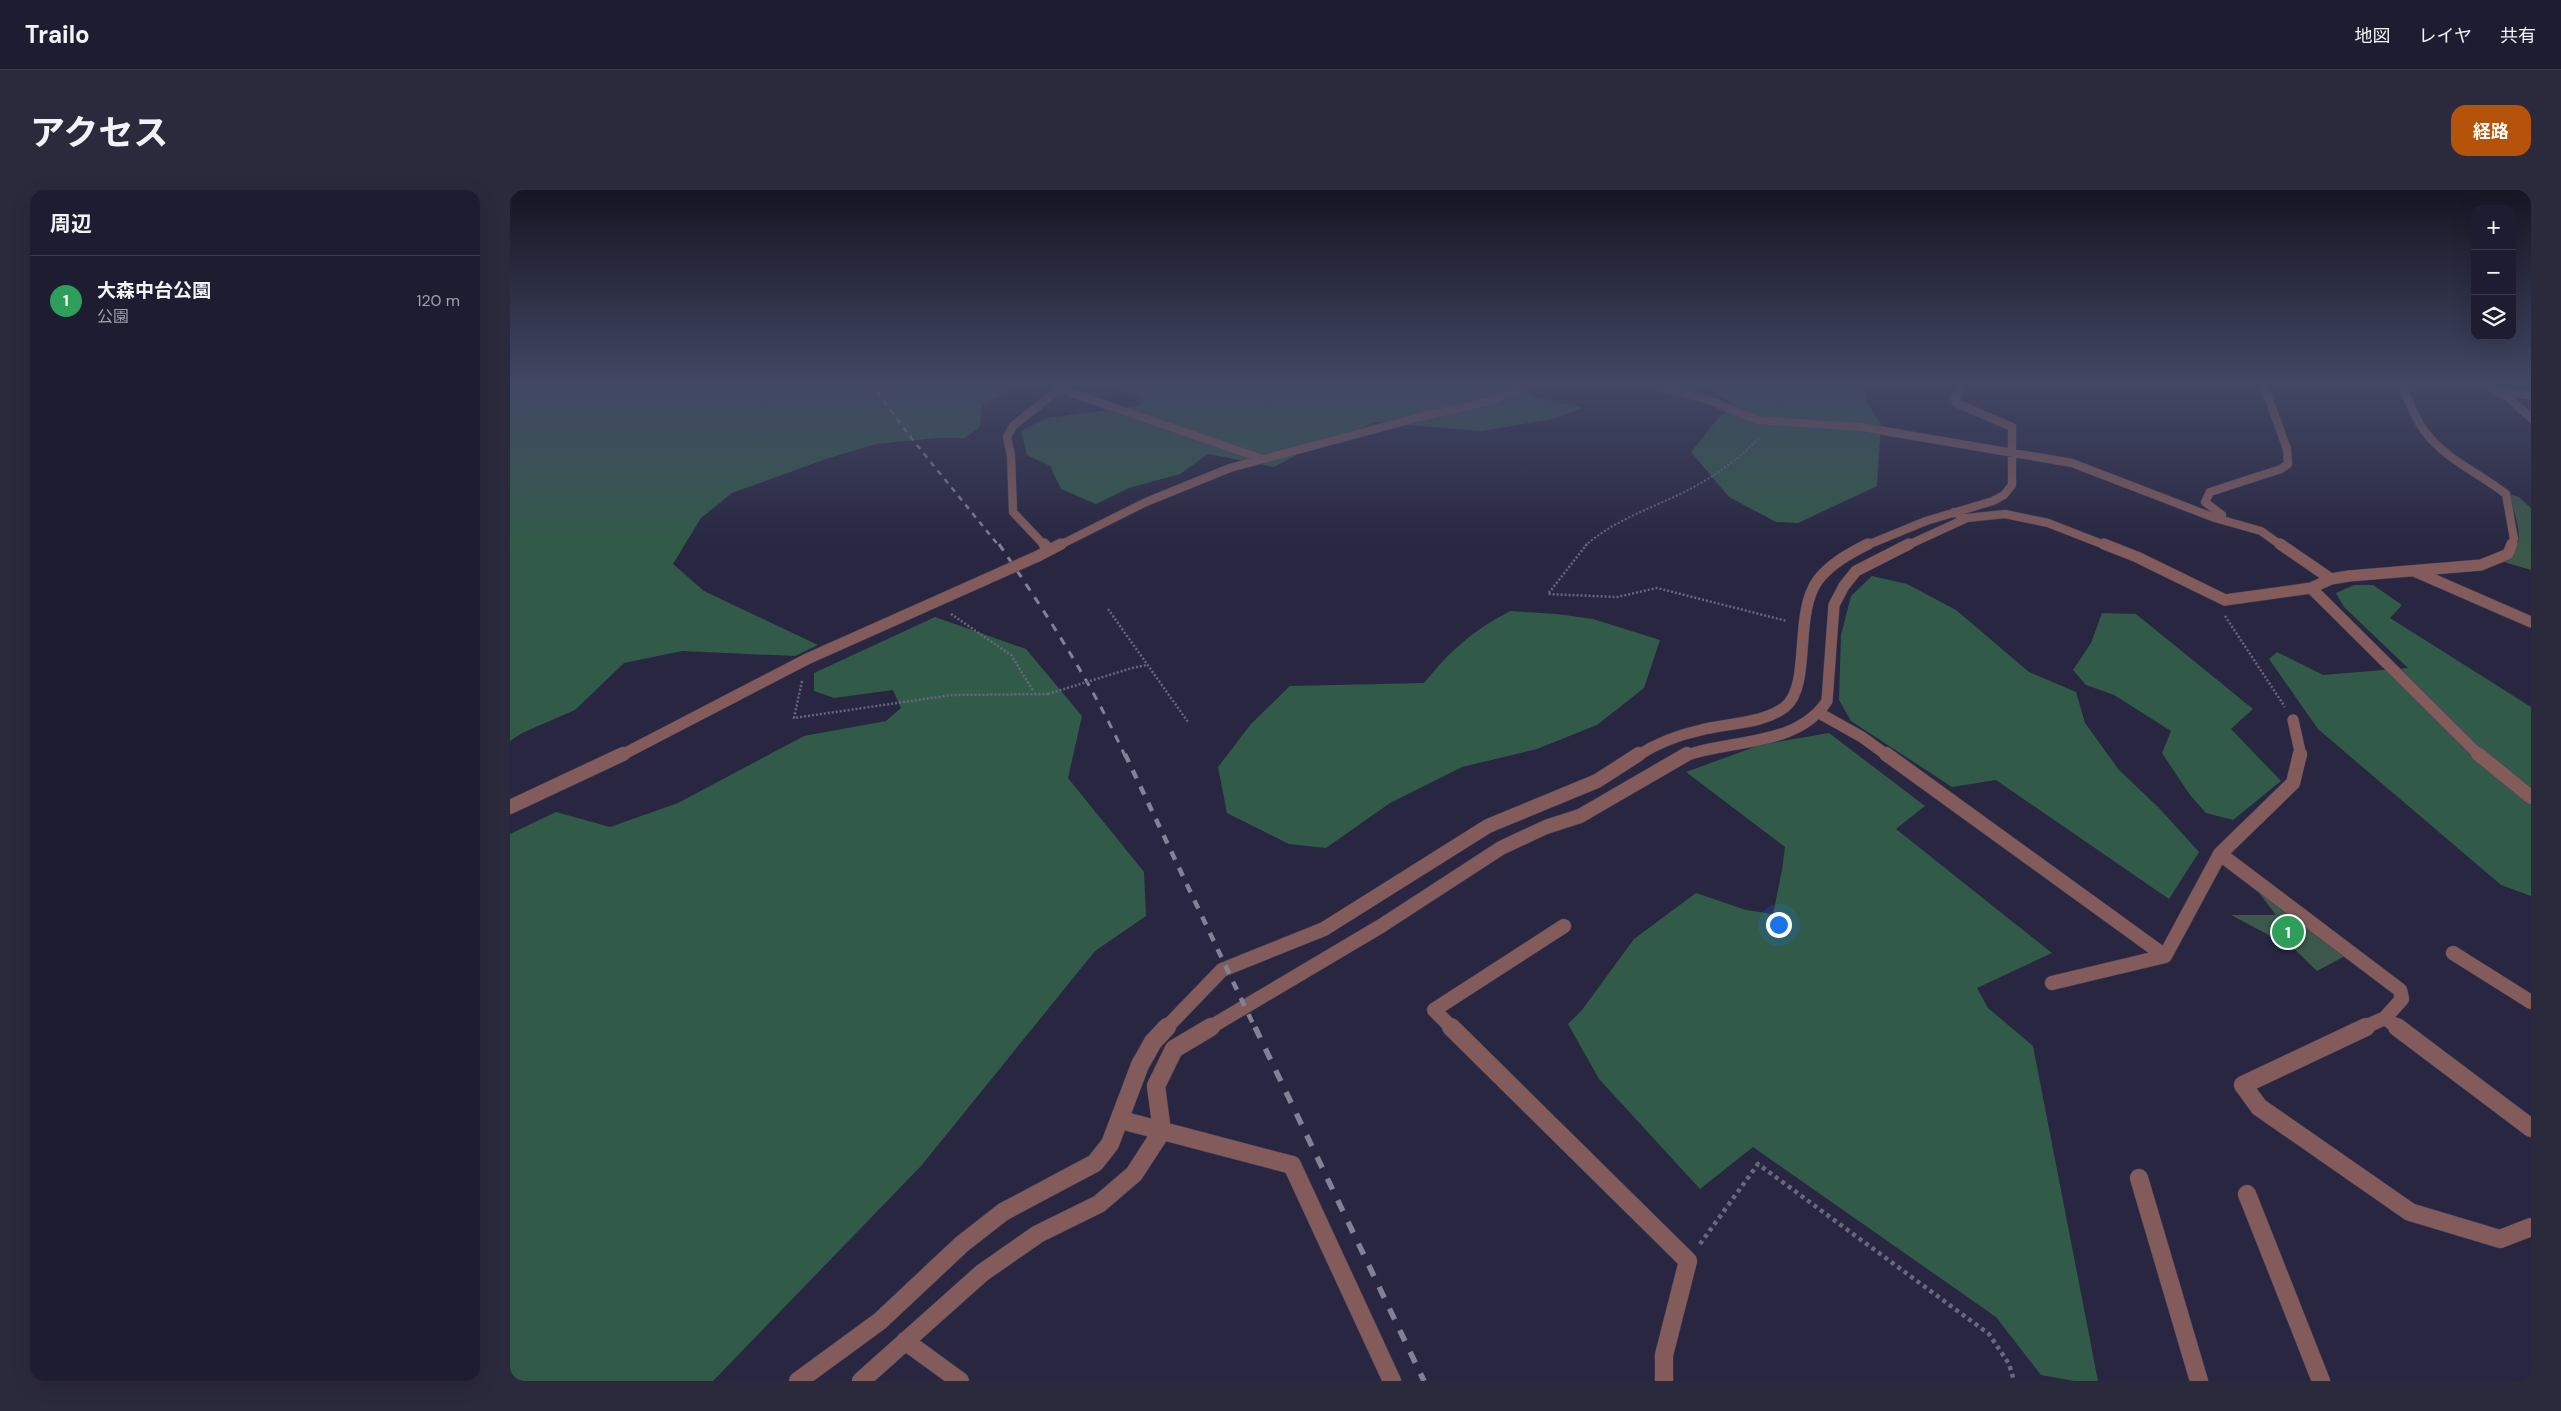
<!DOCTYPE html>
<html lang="ja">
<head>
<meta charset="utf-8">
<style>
  :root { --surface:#1e1c30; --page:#2b293c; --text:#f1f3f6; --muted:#a1a1ab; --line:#3c3a4c; --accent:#b45309 }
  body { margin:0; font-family:"DM Sans","Noto Sans JP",sans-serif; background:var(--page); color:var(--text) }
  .controls { position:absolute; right:15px; top:15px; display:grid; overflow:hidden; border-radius:10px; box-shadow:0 5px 20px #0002 }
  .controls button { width:45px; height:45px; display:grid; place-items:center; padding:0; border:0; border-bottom:1px solid var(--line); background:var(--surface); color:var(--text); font:25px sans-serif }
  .you { position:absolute; left:1268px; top:734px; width:18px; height:18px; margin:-12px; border:4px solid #fff; border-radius:50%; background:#1a73e8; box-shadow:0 0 0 8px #1a73e833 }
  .badge { display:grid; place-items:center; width:32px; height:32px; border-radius:50%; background:var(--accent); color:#fff; font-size:16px; font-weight:700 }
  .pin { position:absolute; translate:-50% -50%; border:2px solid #fff; box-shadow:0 1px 5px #0006 }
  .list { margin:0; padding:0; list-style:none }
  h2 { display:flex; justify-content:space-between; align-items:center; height:65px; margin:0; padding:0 20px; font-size:21px }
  h2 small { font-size:16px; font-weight:400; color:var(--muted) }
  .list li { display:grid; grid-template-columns:32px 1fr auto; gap:15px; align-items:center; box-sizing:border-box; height:90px; padding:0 20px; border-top:1px solid var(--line) }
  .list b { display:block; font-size:19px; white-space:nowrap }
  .list p { margin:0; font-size:16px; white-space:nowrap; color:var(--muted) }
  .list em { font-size:16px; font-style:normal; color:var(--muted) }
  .icon { flex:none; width:28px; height:28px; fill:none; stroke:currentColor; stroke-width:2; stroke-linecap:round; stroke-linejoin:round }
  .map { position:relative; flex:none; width:2021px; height:1191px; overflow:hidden; border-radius:15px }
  header { display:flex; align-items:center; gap:30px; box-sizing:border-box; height:70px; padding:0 25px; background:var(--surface); border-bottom:1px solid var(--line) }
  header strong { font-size:24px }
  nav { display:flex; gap:28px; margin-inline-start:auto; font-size:18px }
  .intro { display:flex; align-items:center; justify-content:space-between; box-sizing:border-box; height:120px; padding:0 30px }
  h1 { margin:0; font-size:35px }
  .button { padding:12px 22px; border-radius:15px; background:var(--accent); color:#fff; font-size:18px; font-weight:700 }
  main { display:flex; gap:30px; padding:0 30px }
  aside { flex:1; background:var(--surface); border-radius:15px; box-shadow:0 5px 20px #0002 }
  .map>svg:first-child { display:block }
  .green { fill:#3b584a }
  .forest { fill:#315b48 }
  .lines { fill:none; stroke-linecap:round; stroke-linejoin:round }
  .minor-far3-casing { stroke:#44425b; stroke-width:9 }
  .minor-far2-casing { stroke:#44425b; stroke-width:12 }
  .minor-far1-casing { stroke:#44425b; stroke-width:15 }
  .minor-casing { stroke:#44425b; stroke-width:19 }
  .path-far2 { stroke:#68677e; stroke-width:2; stroke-dasharray:2 2; stroke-linecap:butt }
  .path-far1 { stroke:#68677e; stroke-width:2.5; stroke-dasharray:2 2; stroke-linecap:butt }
  .path { stroke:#68677e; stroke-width:4.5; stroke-dasharray:4 4; stroke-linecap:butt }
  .minor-far3 { stroke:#835b5b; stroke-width:8 }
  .minor-far2 { stroke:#835b5b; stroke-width:11 }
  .minor-far1 { stroke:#835b5b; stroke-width:14 }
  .minor { stroke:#835b5b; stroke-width:18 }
  .rail-far3 { stroke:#828196; stroke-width:2.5; stroke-dasharray:5.5 5.5; stroke-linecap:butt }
  .rail-far2 { stroke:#828196; stroke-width:3; stroke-dasharray:8 8; stroke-linecap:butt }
  .rail-far1 { stroke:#828196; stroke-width:4.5; stroke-dasharray:9 9; stroke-linecap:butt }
  .rail { stroke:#828196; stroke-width:5.5; stroke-dasharray:12 12; stroke-linecap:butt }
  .minor-bridge-casing { stroke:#44425b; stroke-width:12; stroke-linecap:butt }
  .path-bridge { stroke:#68677e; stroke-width:2.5; stroke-dasharray:2 2; stroke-linecap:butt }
  .minor-bridge { stroke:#835b5b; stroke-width:11 }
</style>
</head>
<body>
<header>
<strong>Trailo</strong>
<nav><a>地図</a><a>レイヤ</a><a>共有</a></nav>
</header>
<div class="intro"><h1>アクセス</h1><a class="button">経路</a></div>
<main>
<aside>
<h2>周辺<small></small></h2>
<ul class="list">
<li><span class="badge" style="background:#2e9e5b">1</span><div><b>大森中台公園</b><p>公園</p></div><em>120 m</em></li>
</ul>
</aside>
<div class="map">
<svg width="2021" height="1191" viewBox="0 0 2021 1191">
  <rect width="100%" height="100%" fill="#282640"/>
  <path class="green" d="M1999,304L2009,307L2021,318V380L1994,372C2020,356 2005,328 1999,304Z
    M1746,699L1835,766L1807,781L1783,758L1721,725H1766Z"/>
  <path class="forest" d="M0,193H485L501,197L495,203L472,216L470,237L455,248H427L366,254L316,269L222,303L191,328L163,374L194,401L308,455L285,466L172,461L114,473L65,520L12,543L0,551Z
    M569,193H1011L1025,207L1073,218L1042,229L971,241L865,232L792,262L764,277L698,264L670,284L619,298L586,314L551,299L540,276L517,265L511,241L537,228L630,216V204Z
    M1204,193H1355L1357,212L1371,234L1367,296L1288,333L1266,332L1219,307L1181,262L1210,226L1225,216L1197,198Z
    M1362,386L1397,394L1446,420L1519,482L1566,502L1575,533L1609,580L1649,618L1689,662L1659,709L1486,590L1442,597L1341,531L1329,510L1331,445L1341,406Z
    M1844,395H1863L1892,415L1880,428L2021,517V706L1991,695L1808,539L1759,469L1767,462L1813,485L1898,478L1834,417L1826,403Z
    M1000,421L1047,424L1083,429L1150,450L1134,498L1087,535L1027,559L952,577L880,613L816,658L779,654L717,623L708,577L741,534L780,496L914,493C942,459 961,442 1000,421Z
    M1592,423L1626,424L1743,519L1721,539L1771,591L1723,630L1696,623L1680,605L1652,563L1661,541L1604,505L1576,495L1563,480L1581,453Z
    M425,427L516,459L572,526L558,588L634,682L636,726L585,761L411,976L203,1191H0V644L46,622L100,637L168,613L294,546L376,531L391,518L383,500L324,508L304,501V483Z
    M1319,543L1415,616L1386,639L1542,763L1467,798L1478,818L1523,856L1588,1191H1564L1531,1185L1486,1127L1243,957L1190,999L1089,889L1058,834L1072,820L1124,749L1186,703L1236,720L1263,724L1272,680L1275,657L1176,582L1250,555Z"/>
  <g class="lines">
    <g class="minor-far3-casing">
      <path id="minor-far3" d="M1138,193L1201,211L1247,230L1351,237L1562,273L1705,328L1751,341L1772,356
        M1891,193C1898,208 1903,225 1913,239C1933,268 1969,283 1996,304L2004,349L2001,356
        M1973,193L1999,208L2021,228
        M550,199L750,268
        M1994,201L2021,206
        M1712,325L1695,312L1700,302L1771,279L1778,274L1777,259L1753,193
        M1457,328L1495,324L1538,333L1597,356
        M535,356L503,322L501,266L497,247L503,236L557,193
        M548,356L636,312L720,278L910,227L981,211L1021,193
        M1355,356L1416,331L1483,311L1494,305L1502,295V237L1446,213L1445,208L1451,193
        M1396,356L1457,328L1444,322"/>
    </g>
    <g class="minor-far2-casing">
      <path id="minor-far2" d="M534,354L539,360
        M1594,354L1627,367L1715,410L1801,398L1821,389L1839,386L1971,375L1998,364L2002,354
        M1770,354L1821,389
        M528,366L551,354
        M1904,381L2021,432
        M1801,398L1970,566
        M1309,523L1352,547L1378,566
        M1783,530L1791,566
        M110,566L297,469L472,391
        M1127,566C1147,553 1168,545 1191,540C1217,533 1253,534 1275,517C1302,495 1283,424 1308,390C1320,374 1340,363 1358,354
        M1174,566C1221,549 1287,557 1317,511L1324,415L1334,396L1346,381L1399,354"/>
    </g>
    <g class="minor-far1-casing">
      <path id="minor-far1" d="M1376,564L1655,766L1542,793
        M1790,564L1783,593L1710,664L1890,800L1892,809L1875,828L1853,838
        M1968,564L2021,607
        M0,617L113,564
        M1943,763L2021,812
        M1655,766L1710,664
        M1875,828L1889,838
        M656,838L712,780L814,739L978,636L1087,591L1129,564
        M699,838L871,736L991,658L1036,637L1070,626L1177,564
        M942,838L924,820L1054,736"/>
    </g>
    <g class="minor-casing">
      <path id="minor" d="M941,837L1178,1071L1154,1165V1191
        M1856,837L1733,895L1749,917L1900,1022L1990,1049L2021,1037
        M1887,837L2021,938
        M611,930L782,975L882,1191
        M1629,988L1689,1191
        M1737,1004L1811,1191
        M395,1151L450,1191
        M288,1191L370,1131L452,1054L493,1022L585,973L600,954L630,875L643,852L657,837
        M351,1191L472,1083L528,1044L589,1014L624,984L652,941L646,896L664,859L701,837"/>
    </g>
    <path class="path-far2" d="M1075,356C1100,333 1136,320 1166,306C1198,291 1225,273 1250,247"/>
    <path class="path-far1" d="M1077,354L1038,404L1107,407L1147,398L1277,431
      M598,419L678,532
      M441,424L501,465L524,502
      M1715,426L1775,517
      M622,478L637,475
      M292,491L284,528L442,505L538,504"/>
    <path class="path" d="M1190,1054L1248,974L1479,1144L1499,1174L1504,1191"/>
    <use href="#minor-far3" class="minor-far3"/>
    <use href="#minor-far2" class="minor-far2"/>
    <use href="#minor-far1" class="minor-far1"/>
    <use href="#minor" class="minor"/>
    <path class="rail-far3" d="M361,193L398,244L489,356"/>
    <path class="rail-far2" d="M489,354C535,422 581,491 615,566"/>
    <path class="rail-far1" d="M615,564L745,838"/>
    <path class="rail" d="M745,837L914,1191"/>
    <g class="minor-bridge-casing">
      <path id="minor-bridge" d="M472,391L528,366"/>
    </g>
    <path class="path-bridge" d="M538,504L622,478"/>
    <use href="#minor-bridge" class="minor-bridge"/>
  </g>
  <linearGradient id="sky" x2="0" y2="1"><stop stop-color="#161523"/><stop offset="0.54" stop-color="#424764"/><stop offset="1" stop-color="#424764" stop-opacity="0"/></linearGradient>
  <rect width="2021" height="360" fill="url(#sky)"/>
</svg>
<div class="controls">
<button>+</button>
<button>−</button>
<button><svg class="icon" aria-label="layers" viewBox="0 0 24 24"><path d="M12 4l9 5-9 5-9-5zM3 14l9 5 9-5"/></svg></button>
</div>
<div class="you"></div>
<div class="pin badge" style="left:1778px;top:742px;background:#2e9e5b">1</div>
</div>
</main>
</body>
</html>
